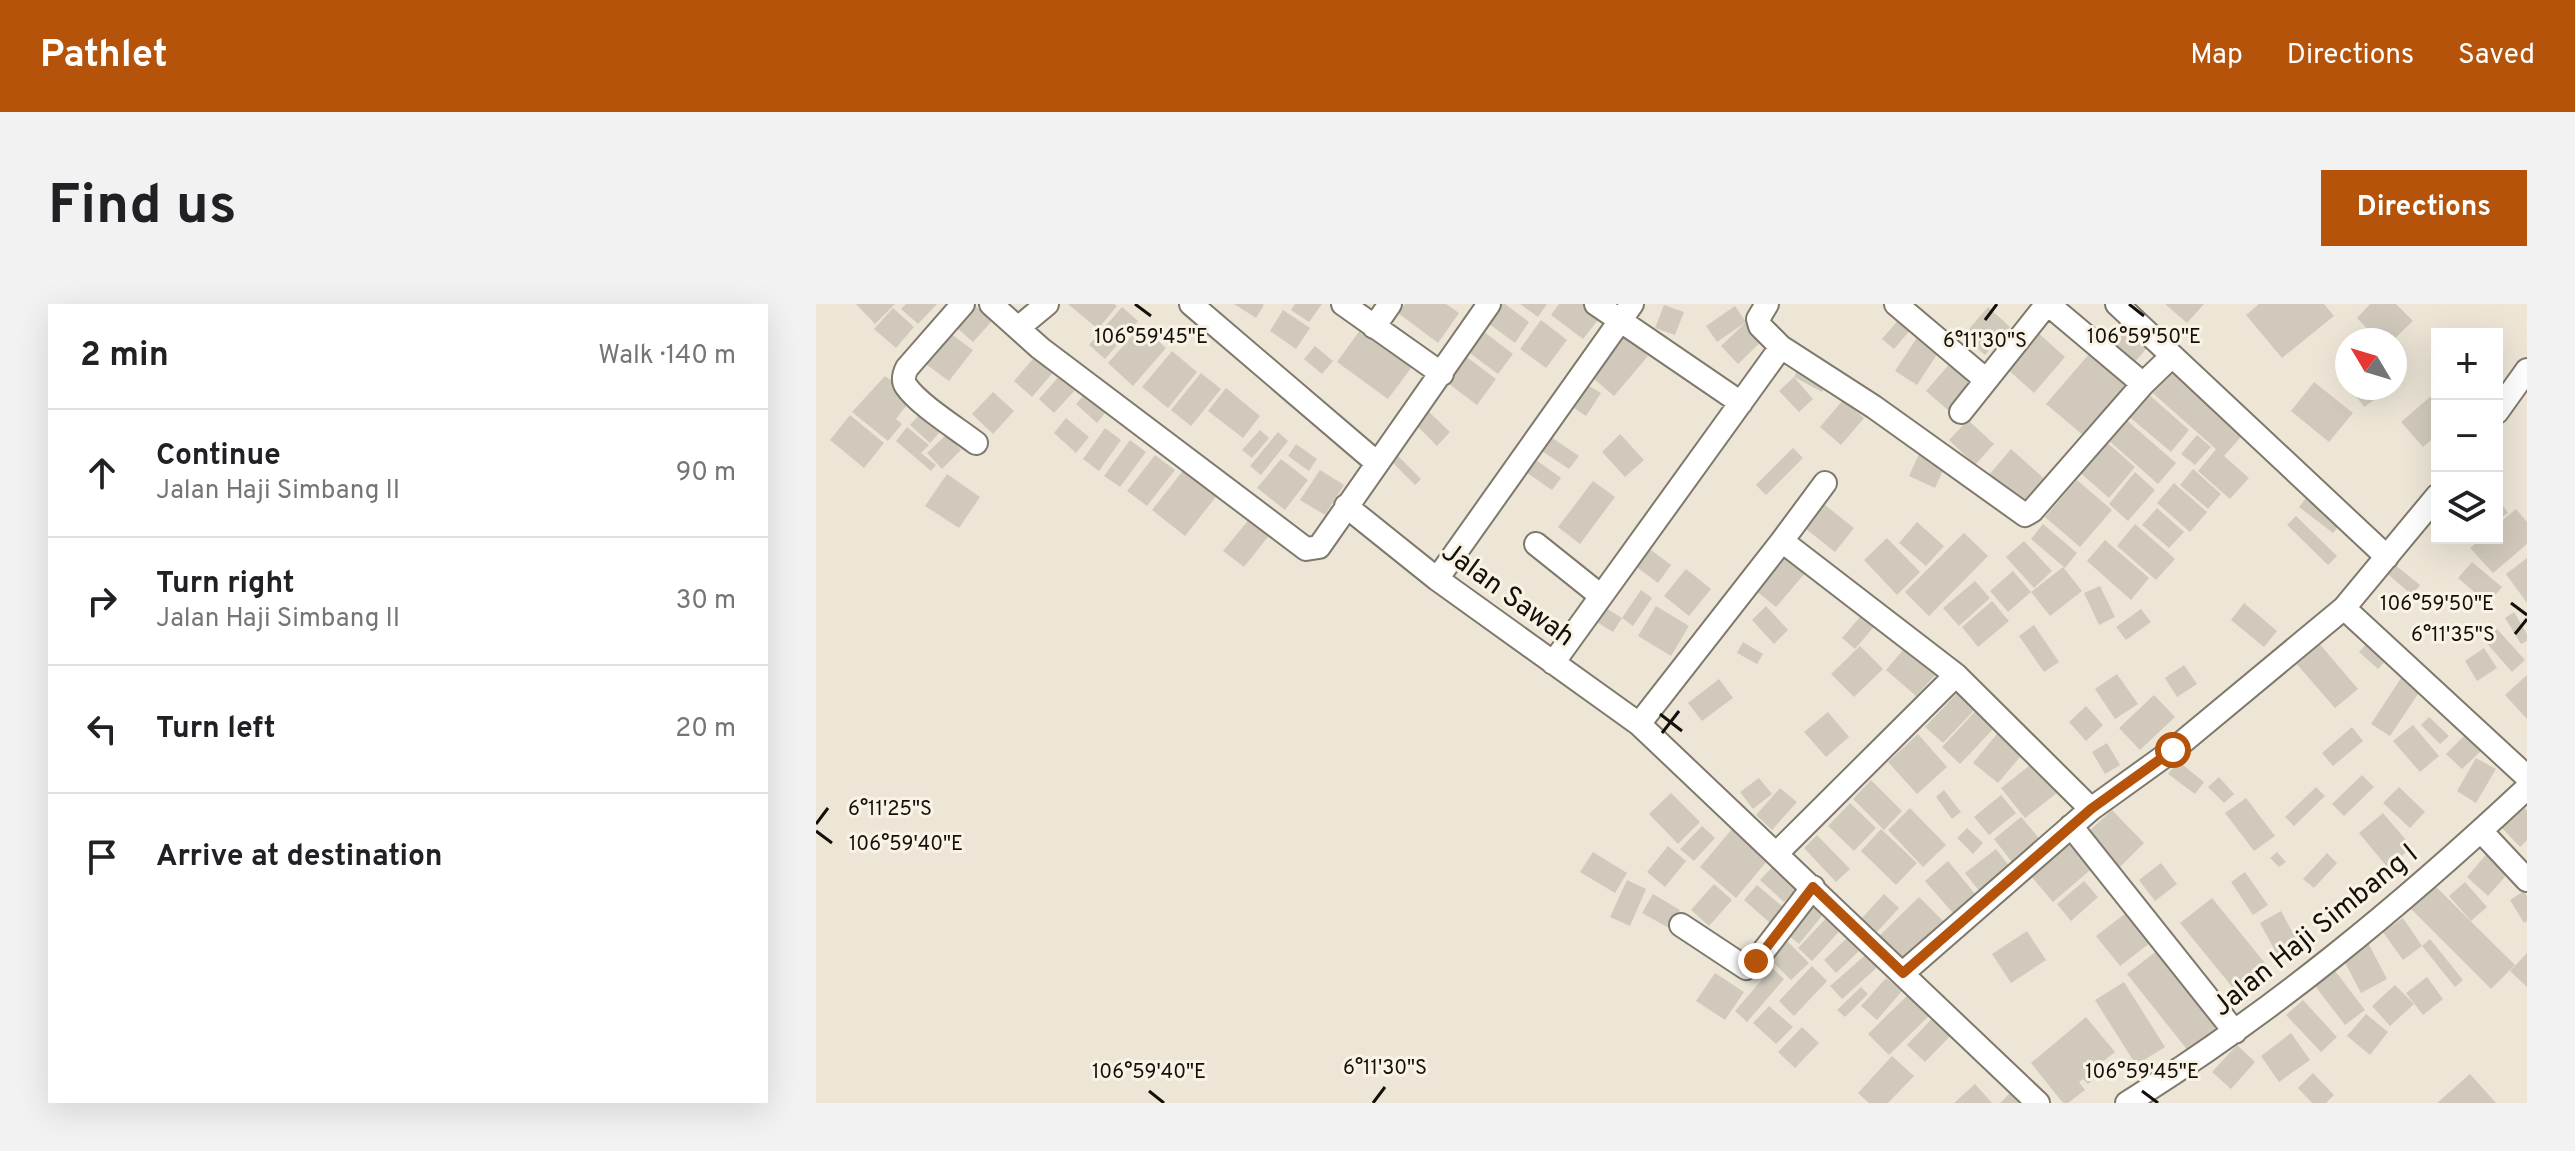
<!DOCTYPE html>
<html lang="en">
<head>
<meta charset="utf-8">
<style>
  :root { --surface:#fff; --page:#f2f2f2; --text:#202124; --muted:#757577; --line:#e0e0e0; --accent:#b45309 }
  body { margin:0; font-family:Overpass,sans-serif; background:var(--page); color:var(--text) }
  .controls { position:absolute; right:24px; top:24px; display:grid; overflow:hidden; border-radius:0px; box-shadow:0 8px 32px #0002 }
  .controls button { width:72px; height:72px; display:grid; place-items:center; padding:0; border:0; border-bottom:2px solid var(--line); background:var(--surface); color:var(--text); font:40px sans-serif }
  .compass { position:absolute; left:1519px; top:24px; width:72px; height:72px; border-radius:50%; background:var(--surface); box-shadow:0 8px 32px #0002; rotate:308deg }
  .stop { position:absolute; width:24px; height:24px; margin:-18px; border:6px solid #b45309; border-radius:50%; background:#fff }
  .stop.end { background:#b45309; border-color:#fff; box-shadow:0 2px 8px #0008 }
  .list { margin:0; padding:0; list-style:none }
  h2 { display:flex; justify-content:space-between; align-items:center; height:104px; margin:0; padding:0 32px; font-size:34px }
  h2 small { font-size:26px; font-weight:400; color:var(--muted) }
  .list li { display:grid; grid-template-columns:52px 1fr auto; gap:24px; align-items:center; box-sizing:border-box; height:128px; padding:0 32px; border-top:2px solid var(--line) }
  .list b { display:block; font-size:30px; white-space:nowrap }
  .list p { margin:0; font-size:26px; white-space:nowrap; color:var(--muted) }
  .list em { font-size:26px; font-style:normal; color:var(--muted) }
  .icon { flex:none; width:44px; height:44px; fill:none; stroke:currentColor; stroke-width:2; stroke-linecap:round; stroke-linejoin:round }
  .map { position:relative; flex:none; width:1711px; height:799px; overflow:hidden; border-radius:0px }
  header { display:flex; align-items:center; gap:48px; box-sizing:border-box; height:112px; padding:0 40px; background:var(--accent); color:#fff }
  header strong { font-size:38px }
  nav { display:flex; gap:44px; margin-inline-start:auto; font-size:28px }
  .intro { display:flex; align-items:center; justify-content:space-between; box-sizing:border-box; height:192px; padding:0 48px }
  h1 { margin:0; font-size:56px }
  .button { padding:20px 36px; border-radius:0px; background:var(--accent); color:#fff; font-size:28px; font-weight:700 }
  main { display:flex; gap:48px; padding:0 48px }
  aside { flex:1; background:var(--surface); border-radius:0px; box-shadow:0 8px 32px #0002 }
  .map>svg:first-child { display:block }
  .building { fill:#d1cabc }
  .lines { fill:none; stroke-linecap:round; stroke-linejoin:round }
  .street-casing { stroke:#7f796c; stroke-width:26 }
  .street { stroke:#fff; stroke-width:22 }
  .route { stroke:#b45309; stroke-width:10 }
  .ticks { fill:none; stroke:#12100b; stroke-width:3 }
  .labels { text-anchor:middle; stroke-width:6; stroke-linejoin:round; paint-order:stroke }
  .street-label { font-size:28px; fill:#12100b; stroke:#faf3e5 }
  .ticks-label { font-size:20px; text-anchor:middle; fill:#12100b; stroke:#faf3e5; stroke-width:6; stroke-linejoin:round; paint-order:stroke }
</style>
</head>
<body>
<header>
<strong>Pathlet</strong>
<nav><a>Map</a><a>Directions</a><a>Saved</a></nav>
</header>
<div class="intro"><h1>Find us</h1><a class="button">Directions</a></div>
<main>
<aside>
<h2>2 min<small>Walk · 140 m</small></h2>
<ul class="list">
<li><svg class="icon" aria-label="ahead" viewBox="0 0 24 24"><path d="M12 20V5M6 11l6-6 6 6"/></svg><div><b>Continue</b><p>Jalan Haji Simbang II</p></div><em>90 m</em></li>
<li><svg class="icon" aria-label="right" viewBox="0 0 24 24"><path d="M7 20v-9h11M14 6l5 5-5 5"/></svg><div><b>Turn right</b><p>Jalan Haji Simbang II</p></div><em>30 m</em></li>
<li><svg class="icon" aria-label="left" viewBox="0 0 24 24"><path d="M17 20v-9H6M10 6l-5 5 5 5"/></svg><div><b>Turn left</b></div><em>20 m</em></li>
<li><svg class="icon" aria-label="arrive" viewBox="0 0 24 24"><path d="M6 21V4h12l-3 4 3 4H6"/></svg><div><b>Arrive at destination</b></div></li>
</ul>
</aside>
<div class="map">
<svg width="1711" height="799" viewBox="0 0 1711 799">
  <rect width="100%" height="100%" fill="#ede6d7"/>
  <path class="building" d="M40,0H79L59,20Z
    M90,0H121L102,20L85,5Z
    M157,0L176,17L157,38L133,17Z
    M252,0H298L301,2L282,25Z
    M418,0H446L448,1L440,14Z
    M479,0H506L493,18L475,6Z
    M589,0H630L643,9L622,39L582,9Z
    M676,0H689L713,18L699,39L665,14Z
    M704,0H731L722,13Z
    M743,0H771L786,11L767,35L735,11Z
    M1349,0H1388L1371,19Z
    M1443,0H1508L1518,12L1466,54L1430,11Z
    M1554,0H1580L1597,17L1577,36H1562L1541,14Z
    M848,1L868,8L859,31L839,24Z
    M919,2L930,18L901,38L890,22Z
    M306,3L322,17L289,55L273,41Z
    M1172,3L1194,23L1169,51L1147,32Z
    M77,4L98,23L80,44L58,25Z
    M467,6L494,24L480,45L454,27Z
    M1084,14L1096,24L1078,45L1066,35Z
    M725,16L751,36L730,64L704,45Z
    M929,19L946,37L922,60L905,42Z
    M1313,21L1335,39L1314,64L1292,45Z
    M325,22L350,44L317,82L292,59Z
    M547,22L598,60L572,95L521,58Z
    M663,24L697,50L682,70L647,44Z
    M1219,26L1249,53L1218,89L1188,62Z
    M131,27L157,46L133,77L107,58Z
    M807,30L832,52L798,92L772,70Z
    M1102,32L1124,46L1101,81L1079,67Z
    M499,42L517,57L506,70L488,55Z
    M356,47L381,68L352,104L326,83Z
    M222,49L240,65L216,93L198,77Z
    M1274,49L1312,82L1268,132L1230,100Z
    M648,51L680,75L661,101L629,77Z
    M1136,57L1159,77L1133,107L1110,87Z
    M1354,58L1431,126L1408,152L1433,174L1414,195L1382,167L1400,145L1331,84Z
    M982,65L1010,80L1006,88L978,73Z
    M246,69L262,83L238,109L223,95Z
    M385,69L405,85L375,122L355,106Z
    M69,72L97,93L80,115L86,120L72,137L36,108Z
    M978,73L997,95L983,108L963,87Z
    M1498,78L1537,109L1513,138L1475,107Z
    M773,82L785,89L770,112L758,104Z
    M410,84L444,112L427,134L392,107Z
    M1543,84H1569L1571,87L1548,103L1537,88Z
    M273,85L294,103L281,119L260,100Z
    M1621,87V131L1607,143L1585,118Z
    M177,88L198,107L177,130L156,110Z
    M1330,88L1373,126L1355,148L1310,110Z
    M1027,96L1048,114L1025,141L1004,123Z
    M110,103L130,121L114,139L94,121Z
    M610,105L634,128L621,142L597,118Z
    M34,111L68,139L48,164L14,136Z
    M250,114L273,133L260,149L238,129Z
    M1308,114L1360,159L1342,180L1291,135Z
    M1152,116L1178,140L1159,161L1133,136Z
    M91,123L113,141L105,149L120,161L115,167L80,137Z
    M289,124L305,136L283,167L267,155Z
    M444,126L453,134L436,154L426,146Z
    M462,128L472,137L445,171L434,162Z
    M131,130L145,146L126,165L111,149Z
    M804,130L828,156L809,173L786,148Z
    M732,131L763,152L753,165L723,145Z
    M1381,131L1395,143L1379,161L1365,150Z
    M1287,135L1319,163L1293,194L1260,165Z
    M314,136L330,148L304,183L288,172Z
    M480,140L501,155L493,167L472,152Z
    M977,144L987,154L950,191L940,181Z
    M1195,145L1231,177L1209,202L1173,171Z
    M1104,148L1130,160L1119,184L1093,172Z
    M580,150L605,175L599,181L574,156Z
    M339,151L359,166L331,202L311,187Z
    M716,153L745,174L736,186L707,166Z
    M465,155L492,176L469,206L441,184Z
    M369,164L402,190L369,232L336,206Z
    M1377,165L1405,190L1392,205L1364,181Z
    M504,166L528,181L509,211L484,196Z
    M1319,168L1339,186L1312,217L1293,200Z
    M131,170L164,193L143,224L109,202Z
    M1261,176L1296,206L1264,243L1229,213Z
    M777,177L799,193L764,240L742,223Z
    M1358,179L1391,208L1374,228L1341,199Z
    M1492,191L1526,218L1517,229L1483,203Z
    M999,193L1038,224L1019,248L980,217Z
    M1681,193L1692,209L1681,216Z
    M1341,204L1368,228L1353,244L1326,221Z
    M1700,205L1711,218V240L1677,269L1654,244L1666,234H1681V221Z
    M1480,212L1521,252L1512,261L1471,221Z
    M435,213L455,229L428,263L407,247Z
    M1101,218L1128,242L1110,262L1083,239Z
    M1227,220L1261,249L1249,264L1215,235Z
    M1319,220L1359,255L1340,276L1301,242Z
    M1148,229L1172,252L1113,312L1089,288Z
    M1071,234L1104,268L1081,291L1048,256Z
    M1289,236L1333,274L1315,296L1271,257Z
    M1208,237L1236,267L1218,284L1190,253Z
    M831,243L855,261L842,279L818,261Z
    M968,249L990,268L960,303L938,285Z
    M1711,254V299L1690,270Z
    M1573,256L1604,281L1596,291L1566,265Z
    M1656,258L1686,283L1672,300L1642,274Z
    M1247,263L1266,287L1234,312L1215,288Z
    M870,265L895,285L873,312L848,292Z
    M1197,267L1215,288L1192,308L1174,287Z
    M1159,277L1174,294L1143,322L1127,304Z
    M1284,282L1299,313L1283,321L1268,289Z
    M825,286L836,294L817,322L806,314Z
    M1176,297L1193,317L1162,343L1146,323Z
    M1428,299L1461,327L1448,343L1415,316Z
    M785,301L806,314L797,328L776,315Z
    M840,302L873,322L855,352L822,332Z
    M950,302L972,326L958,340L936,316Z
    M1325,305L1335,318L1310,336L1300,323Z
    M1049,307L1062,318L1039,345L1026,334Z
    M1698,308L1711,330V337L1705,340L1689,314Z
    M1218,321L1243,358L1228,368L1203,332Z
    M1681,325L1709,356L1696,368L1668,336Z
    M1555,335L1574,352L1562,365L1543,348Z
    M1501,337L1542,385L1519,404L1478,357Z
    M927,338L947,350L941,360L921,349Z
    M1092,340L1123,367L1100,392L1070,366Z
    M1044,342L1067,365L1038,393L1015,370Z
    M1668,344L1681,364L1661,377L1649,357Z
    M1368,361L1381,380L1361,393L1349,374Z
    M1301,370L1322,400L1299,415L1279,385Z
    M1587,371L1606,384L1574,432L1555,420Z
    M1711,371V415L1689,391Z
    M903,375L917,394L886,417L872,399Z
    M1145,385L1163,401L1127,439L1109,423Z
    M1338,391L1359,413L1324,446L1303,424Z
    M1165,401L1183,419L1144,460L1126,443Z
    M1270,402L1287,421L1270,437L1253,418Z
    M1012,408L1033,433L1010,453L988,428Z
    M1613,413L1633,432L1624,440L1605,421Z
    M1597,421L1623,452L1604,468L1577,437Z
    M1536,423L1547,437L1517,462L1506,449Z
    M1185,425L1210,446L1182,479L1157,459Z
    M1102,430L1131,463L1101,490L1072,458Z
    M1649,431L1665,447L1646,465L1630,450Z
    M1291,439L1304,461L1289,470L1276,448Z
    M1223,454L1246,485L1209,514L1185,484Z
    M1660,454L1680,465L1660,499L1641,487Z
    M1362,457L1388,478L1379,490L1352,470Z
    M1546,471L1558,483L1528,512L1516,500Z
    M1403,473L1418,490L1408,499L1392,483Z
    M943,474L956,490L937,505L924,488Z
    M1055,476L1086,507L1068,526L1037,495Z
    M1500,483L1509,492L1478,522L1469,513Z
    M1583,483L1609,508L1594,524L1567,499Z
    M964,484L981,498L956,526L940,511Z
    M1128,486L1145,508L1136,515L1120,493Z
    M855,489L884,518L862,540L833,510Z
    M1185,491L1200,509L1173,531L1158,513Z
    M1430,494L1459,532L1438,547L1409,509Z
    M1034,499L1060,524L1038,547L1012,522Z
    M1094,504L1130,541L1107,563L1072,526Z
    M1709,504L1711,507V536L1704,543L1686,524Z
    M1296,506L1328,539L1302,565L1269,531Z
    M1567,509L1596,543L1572,564L1543,529Z
    M1205,513L1227,539L1199,562L1178,535Z
    M921,519L957,550L920,594L884,563Z
    M886,522L899,534L878,557L864,545Z
    M1151,524L1167,539L1157,550L1141,534Z
    M1065,525L1101,559L1080,581L1045,547Z
    M1001,531L1034,565L1020,578L988,544Z
    M1258,535L1280,561L1237,598L1215,572Z
    M852,542L870,557L849,583L831,568Z
    M1180,545L1198,568L1168,593L1149,569Z
    M1673,547L1695,566L1672,592L1651,573Z
    M777,548L811,569L799,589L764,568Z
    M1461,548L1470,558L1463,563L1454,554Z
    M1511,549L1521,559L1498,584L1487,575Z
    M963,556L987,577L968,598L944,576Z
    M1132,557L1165,597L1143,616L1109,577Z
    M1345,559L1361,580L1339,597L1323,576Z
    M1429,568L1452,601L1437,611L1415,578Z
    M1612,575L1699,661L1675,685L1588,598Z
    M811,576L830,585L814,622L794,613Z
    M1268,577L1282,593L1255,617L1241,600Z
    M1649,578L1671,603L1655,617L1633,592Z
    M898,580L916,596L893,622L875,606Z
    M941,581L967,603L954,619L928,596Z
    M1708,587L1711,592V617L1708,619L1694,596Z
    M837,590L864,606L853,624L826,609Z
    M1068,590L1083,604L1061,628L1046,614Z
    M1103,593L1130,620L1086,663L1059,636Z
    M992,594L1009,608L983,640L966,626Z
    M1396,594L1453,664L1421,689L1364,619Z
    M1314,606L1338,636L1304,662L1280,632Z
    M1017,607L1031,619L996,657L982,644Z
    M1465,607L1485,644L1464,656L1444,619Z
    M1587,614L1606,642L1614,635L1647,676L1639,683L1606,642L1587,656L1567,628Z
    M1211,627L1230,656L1195,679L1176,650Z
    M968,634L993,659L975,676L951,652Z
    M1031,634L1043,647L1020,669L1008,656Z
    M1552,639L1571,675L1545,689L1526,653Z
    M1343,645L1404,723L1373,748L1311,670Z
    M1055,646L1066,659L1026,695L1014,682Z
    M1711,649V683L1694,667Z
    M1513,659L1549,706L1529,721L1493,674Z
    M996,662L1011,677L978,712L963,697Z
    M956,664L968,675L931,718L919,707Z
    M899,669L928,688L909,716L880,697Z
    M1611,673L1627,695L1607,711L1590,689Z
    M1070,674L1086,687L1061,716L1045,702Z
    M1308,678L1349,743L1320,761L1279,696Z
    M1579,681L1598,700L1574,722L1556,702Z
    M1045,683L1052,690L1029,713L1021,706Z
    M1099,684L1120,705L1073,751L1052,730Z
    M1487,696L1521,733L1505,748L1470,711Z
    M953,702L977,723L960,740L937,719Z
    M1124,706L1142,724L1109,758L1091,741Z
    M1550,710L1572,728L1554,751L1531,732Z
    M1270,713L1299,748L1281,762L1286,768L1272,780L1267,775L1263,778L1269,786L1252,799H1247L1215,759Z
    M986,723L1003,739L979,764L962,748Z
    M1475,729L1494,756L1463,778L1445,752Z
    M1421,741L1439,758L1415,785L1396,768Z
    M1076,752L1098,772L1072,799H1053L1042,789Z
    M1497,769L1518,791L1510,799H1496L1482,784Z
    M1654,770L1680,799H1621Z
    M1159,780L1176,799H1138Z
    M1198,785L1212,799H1184Z"/>
  <g class="lines">
    <g class="street-casing">
      <path id="street" d="M147,0L91,64C88,70 86,76 90,82C103,101 142,125 160,139
        M175,0L224,44L490,245L503,243L673,0
        M375,0L561,159
        M527,0L626,70
        M780,0L925,99
        M1080,0L1170,76
        M1232,0L1327,80
        M1301,0L1571,253
        M558,23L574,0
        M202,24L231,0
        M965,43L1058,103L1209,211L1216,207L1327,80L1355,53
        M1145,108L1231,0
        M1681,108L1711,66
        M530,202L621,275L823,420L1222,799
        M966,237L1009,179
        M720,240L785,292
        M621,275L816,0
        M1528,304L1711,473
        M737,359L965,43L944,22L942,15L951,0
        M823,420L966,237L1140,371L1275,505
        M1255,522L1419,728
        M1665,527L1711,576
        M961,549L1140,371
        M865,621L930,664L940,657L997,583
        M1087,669L1275,505L1357,446L1528,304L1621,192
        M1311,799C1457,708 1586,601 1711,484"/>
    </g>
    <use href="#street" class="street"/>
  </g>
  <g class="lines">
    <path class="route" d="M940,657L997,583L1087,669L1275,505L1357,446"/>
  </g>
  <path class="ticks" d="M319,0L335,12M1313,0L1328,12M1169,16L1181,0M1695,299L1711,311M1699,330L1711,315M844,410L866,427M846,429L863,407M0,520L12,504M0,527L16,539M333,787L348,799M1326,787L1342,799M557,799L569,783"/>
  <g class="labels">
    <g class="street-label">
      <text transform="translate(693 289) rotate(36)" y="10">Jalan Sawah</text>
      <text transform="translate(1498 625) rotate(-39)" y="10">Jalan Haji Simbang I</text>
    </g>
  </g>
  <g class="ticks-label">
    <text x="335" y="39">106°59'45"E</text>
    <text x="1328" y="39">106°59'50"E</text>
    <text x="1169" y="43">6°11'30"S</text>
    <text x="1621" y="306">106°59'50"E</text>
    <text x="1637" y="337">6°11'35"S</text>
    <text x="74" y="511">6°11'25"S</text>
    <text x="90" y="546">106°59'40"E</text>
    <text x="569" y="770">6°11'30"S</text>
    <text x="333" y="774">106°59'40"E</text>
    <text x="1326" y="774">106°59'45"E</text>
  </g>
</svg>
<div class="controls">
<button>+</button>
<button>−</button>
<button><svg class="icon" aria-label="layers" viewBox="0 0 24 24"><path d="M12 4l9 5-9 5-9-5zM3 14l9 5 9-5"/></svg></button>
</div>
<svg class="compass" viewBox="-18 -18 36 36"><path d="M0-13l5 13h-10z" fill="#e53935"/><path d="M0 13l5-13h-10z" fill="#757577"/></svg>
<div class="stop" style="left:1357px;top:446px"></div>
<div class="stop end" style="left:940px;top:657px"></div>
</div>
</main>
</body>
</html>
